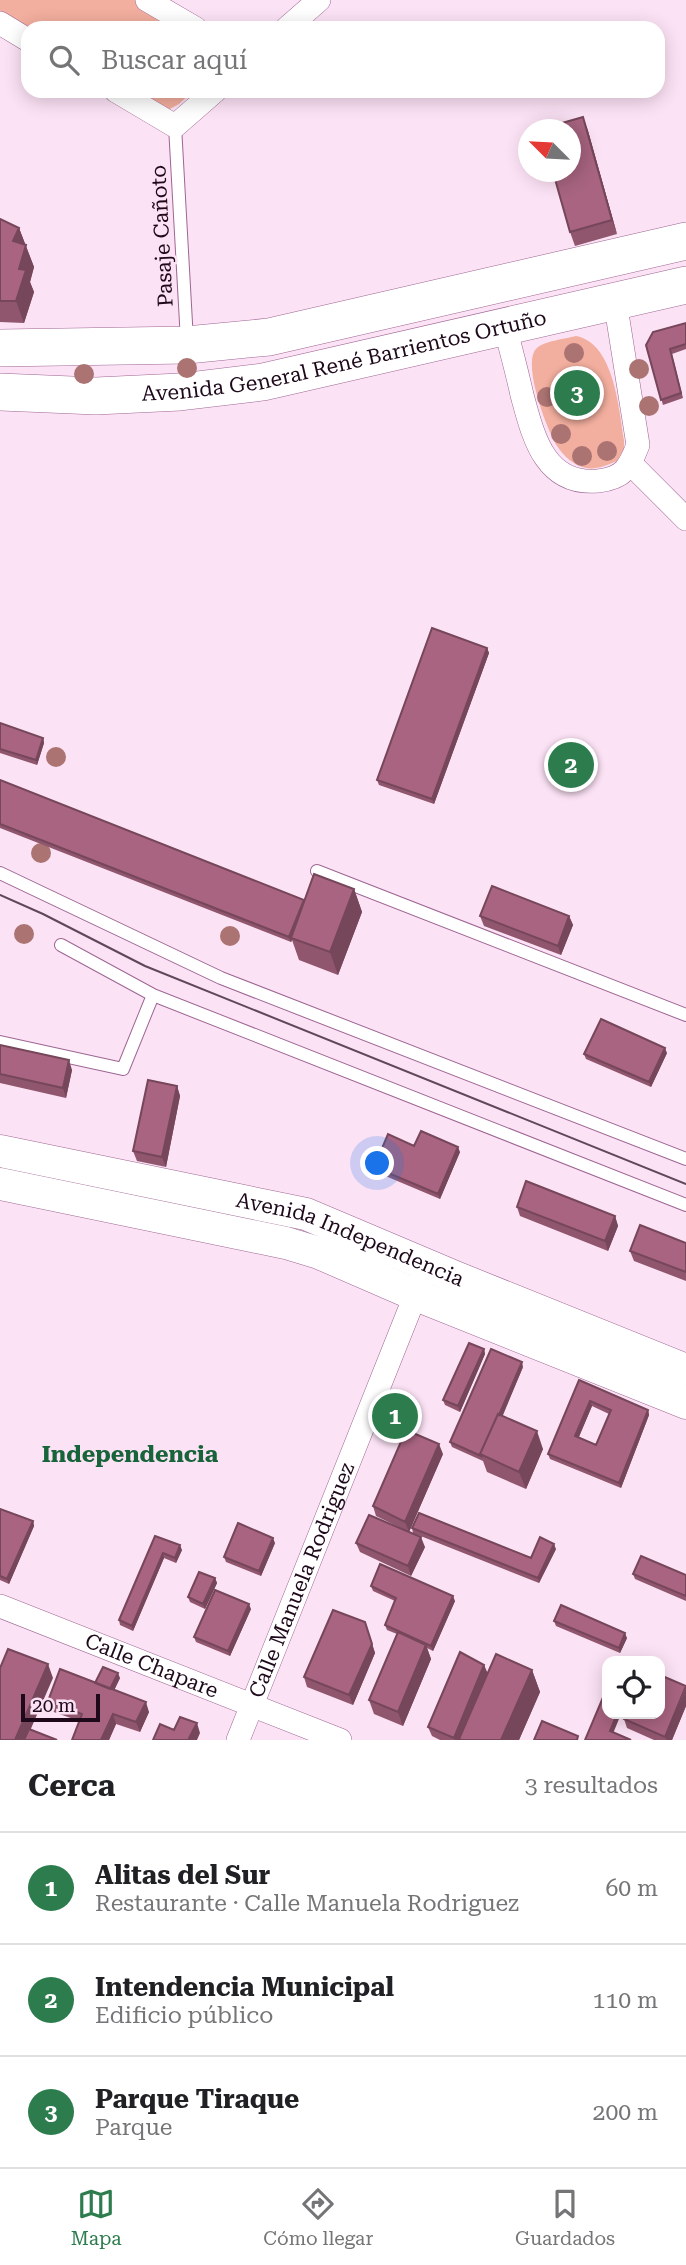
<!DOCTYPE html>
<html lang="es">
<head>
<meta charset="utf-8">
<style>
  :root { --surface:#fff; --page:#f6f6f6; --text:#202124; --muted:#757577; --line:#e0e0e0; --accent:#2c7c4d }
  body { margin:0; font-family:"Roboto Serif",serif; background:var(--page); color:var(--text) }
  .controls { position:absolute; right:21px; bottom:21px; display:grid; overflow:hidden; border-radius:14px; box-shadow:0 4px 18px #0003 }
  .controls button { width:63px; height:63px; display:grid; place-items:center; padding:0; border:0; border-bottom:2px solid var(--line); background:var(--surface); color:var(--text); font:35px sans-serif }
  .compass { position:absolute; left:518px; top:119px; width:63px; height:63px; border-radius:50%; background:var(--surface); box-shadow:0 4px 18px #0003; rotate:294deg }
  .scale { position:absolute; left:21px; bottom:18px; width:79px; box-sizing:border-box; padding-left:7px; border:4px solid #1e091b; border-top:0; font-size:19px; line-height:24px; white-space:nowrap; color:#1e091b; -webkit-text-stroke:5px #fce2f5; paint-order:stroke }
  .you { position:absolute; left:378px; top:1164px; width:24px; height:24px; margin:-18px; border:5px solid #fff; border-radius:50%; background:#1a73e8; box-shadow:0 0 0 10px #1a73e833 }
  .badge { display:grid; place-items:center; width:46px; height:46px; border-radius:50%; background:var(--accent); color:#fff; font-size:23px; font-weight:700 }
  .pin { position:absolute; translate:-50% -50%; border:4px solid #fff; box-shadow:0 2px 7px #0006 }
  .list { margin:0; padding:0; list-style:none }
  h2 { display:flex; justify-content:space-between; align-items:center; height:91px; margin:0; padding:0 28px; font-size:30px }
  h2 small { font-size:23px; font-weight:400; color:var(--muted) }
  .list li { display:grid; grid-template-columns:46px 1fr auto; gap:21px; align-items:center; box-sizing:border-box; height:112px; padding:0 28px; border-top:2px solid var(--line) }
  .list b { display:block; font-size:26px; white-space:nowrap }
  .list p { margin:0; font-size:23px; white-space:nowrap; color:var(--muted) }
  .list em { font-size:23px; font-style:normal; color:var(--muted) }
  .icon { flex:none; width:38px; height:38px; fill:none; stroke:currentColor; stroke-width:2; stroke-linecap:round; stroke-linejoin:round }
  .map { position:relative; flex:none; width:686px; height:1740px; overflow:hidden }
  .search { position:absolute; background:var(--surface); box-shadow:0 4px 18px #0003; left:21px; right:21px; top:21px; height:77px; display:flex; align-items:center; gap:18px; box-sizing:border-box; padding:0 24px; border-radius:21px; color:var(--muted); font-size:26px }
  .sheet { height:427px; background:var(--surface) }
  nav { display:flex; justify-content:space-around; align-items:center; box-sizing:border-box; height:98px; border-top:2px solid var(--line); background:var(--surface); font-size:19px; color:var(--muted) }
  nav a { display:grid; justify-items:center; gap:4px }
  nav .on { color:var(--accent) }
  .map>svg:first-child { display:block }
  .green { fill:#f2ae9e }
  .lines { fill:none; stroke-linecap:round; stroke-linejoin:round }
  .service-casing { stroke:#9e6693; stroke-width:14 }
  .minor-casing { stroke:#9e6693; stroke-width:24 }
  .secondary-casing { stroke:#9e6693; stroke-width:33 }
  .primary-casing { stroke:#9e6693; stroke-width:38 }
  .service { stroke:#fff; stroke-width:12 }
  .minor { stroke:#fff; stroke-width:23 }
  .secondary { stroke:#fff; stroke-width:32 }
  .primary { stroke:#fff; stroke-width:37 }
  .tram { stroke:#5e485a; stroke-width:2 }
  .tree { fill:#ab7372 }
  .wall { fill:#90566e; fill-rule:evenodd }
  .shaded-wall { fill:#76465a }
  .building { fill:#a86480; stroke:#76465a; stroke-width:2; fill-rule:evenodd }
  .labels { text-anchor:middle; stroke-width:5; stroke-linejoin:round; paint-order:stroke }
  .street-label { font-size:21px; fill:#1e091b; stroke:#fce2f5 }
  .neighbourhood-label { font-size:23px; font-weight:bold; fill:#18643a; stroke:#fce2f5 }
</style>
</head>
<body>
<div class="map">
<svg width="686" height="1740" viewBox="0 0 686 1740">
  <rect width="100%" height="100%" fill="#fce2f5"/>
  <path class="green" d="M0,0H135L182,28H28L0,14Z
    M131,91H193L179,104L168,110Z
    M576,336C614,343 619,409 624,440V449L617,461C608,465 596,470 586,468C574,466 563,455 557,446C547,430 522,364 536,349C543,341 565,339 576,336Z"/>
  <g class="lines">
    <g class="service-casing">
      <path id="service" d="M175,126L187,341
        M317,871L686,1015
        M0,873L221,978L686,1159
        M61,945L153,995L686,1205
        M0,1042L123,1069L153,995"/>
    </g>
    <g class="minor-casing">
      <g id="minor">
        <path d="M147,0L195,28"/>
        <path d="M0,23L28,40"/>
        <path d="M287,28L319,0"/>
        <path d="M116,91L175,126L215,91"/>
        <path d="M505,327C511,350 517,372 522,395C533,435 544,486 598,481C624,478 629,468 638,445L615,301"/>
        <path d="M631,464L686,519"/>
        <path id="s1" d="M0,1606L340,1740"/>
        <path id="s2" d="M238,1740L421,1281"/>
      </g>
    </g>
    <g class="secondary-casing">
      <g id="secondary">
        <path id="s3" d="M0,1151L306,1214L455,1277L686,1370"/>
        <path d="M0,1184L286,1243L319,1253L416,1295L686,1403"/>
      </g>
    </g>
    <g class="primary-casing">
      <g id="primary">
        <path d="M0,348L187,345L269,337L686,241"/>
        <path id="s4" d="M0,392L96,396L180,392L263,382L686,285"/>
      </g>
    </g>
    <use href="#service" class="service"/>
    <use href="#minor" class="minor"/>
    <use href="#secondary" class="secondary"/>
    <use href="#primary" class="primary"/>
    <path class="tram" d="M0,895L43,914L145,966L686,1184"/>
  </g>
  <g class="tree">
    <circle cx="574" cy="353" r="10"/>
    <circle cx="187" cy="368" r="10"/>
    <circle cx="639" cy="369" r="10"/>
    <circle cx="84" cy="374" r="10"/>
    <circle cx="547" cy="397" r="10"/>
    <circle cx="649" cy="406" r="10"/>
    <circle cx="561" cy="434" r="10"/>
    <circle cx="607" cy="451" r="10"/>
    <circle cx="582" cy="456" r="10"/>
    <circle cx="56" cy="757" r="10"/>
    <circle cx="41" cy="853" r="10"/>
    <circle cx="24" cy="934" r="10"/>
    <circle cx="230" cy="936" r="10"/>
  </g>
  <path class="wall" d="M583,117L588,131L617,234L575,246L570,232Z
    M0,219L19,228L34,267L30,282L34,292L24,323L0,322Z
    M686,323V349L672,354L683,398L663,405L646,345Z
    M487,648L489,653L434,804L379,785L377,780Z
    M0,723L43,738L44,743L37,765L0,753Z
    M0,780L304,902L354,889L362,912L338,975L299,960L292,940L291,942L0,828Z
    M480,916H569L573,925L561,955L484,926Z
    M0,1045L72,1070L66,1098L0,1083Z
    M667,1053L651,1087L586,1059L584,1054Z
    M177,1086L180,1096L166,1167L137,1161L133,1151Z
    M414,1146L460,1152L440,1199L376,1172L374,1167Z
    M517,1207L615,1216L618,1226L608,1251L520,1216Z
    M686,1243V1281L634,1261L630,1251Z
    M484,1349L485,1354L460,1412L445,1405L443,1400Z
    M523,1367L502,1416L543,1449L526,1489L487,1472L483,1461L452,1447L450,1442Z
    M579,1380L648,1410L649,1415L621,1488L550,1459L548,1454ZM592,1406L609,1414L596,1445L579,1437Z
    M443,1454L409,1532L376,1516L373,1506Z
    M0,1509L33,1521L34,1526L9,1584L0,1580Z
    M412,1528L531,1558L556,1549L539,1583L413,1533Z
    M155,1536L182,1550L176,1563L164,1558L133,1631L120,1625L119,1620Z
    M275,1543L261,1576L226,1562L224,1557Z
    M356,1543L425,1547L411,1576L360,1552Z
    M633,1574L686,1575V1601L635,1579Z
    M215,1578L217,1583L205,1609L190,1602L188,1597Z
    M371,1586L455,1601L433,1651L427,1648L431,1659L403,1726L374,1714L369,1700L397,1634L387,1630L385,1625L395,1601L373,1591Z
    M251,1609L230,1656L196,1642L194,1637Z
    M554,1621L627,1638L620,1653L556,1626Z
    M365,1622L375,1653L353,1705L307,1687L304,1677Z
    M484,1665L487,1673L532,1670L540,1692L519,1740H440L432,1736L428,1727Z
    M120,1678L114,1690L149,1712L140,1732L116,1724L109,1740H72L79,1721L51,1711L48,1701L95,1683Z
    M686,1706L672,1740H654L627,1728L624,1719Z"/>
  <path class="shaded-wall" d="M583,117L588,131L617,234L612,220Z
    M19,228L34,267L30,282L34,292L24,323L16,301L19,269L13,241Z
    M487,648L489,653L434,804L432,799Z
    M43,738L44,743L37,765L36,760Z
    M354,889L362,912L338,975L330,952Z
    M304,900L305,905L291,938L292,940L291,942L289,937Z
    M569,916L573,925L561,955L558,946Z
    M665,1048L667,1053L651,1087L649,1082Z
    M69,1060L72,1070L66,1098L63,1088Z
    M177,1086L180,1096L166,1167L162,1157Z
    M458,1147L460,1152L440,1199L438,1194Z
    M615,1216L618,1226L608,1251L605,1241Z
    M484,1349L485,1354L460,1412L458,1406Z
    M522,1362L523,1367L486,1456L482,1455Z
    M590,1401L592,1406L577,1441L575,1436Z
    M648,1410L649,1415L621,1488L619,1483Z
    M537,1431L543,1449L526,1489L519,1472Z
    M439,1444L443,1454L409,1532L405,1522Z
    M33,1521L34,1526L9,1584L7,1579Z
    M421,1537L425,1547L411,1576L408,1566Z
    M273,1538L275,1543L261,1576L259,1571Z
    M554,1544L556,1549L539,1583L538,1578Z
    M180,1545L182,1550L176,1563L175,1558Z
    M163,1553L164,1558L133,1631L132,1626Z
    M215,1578L217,1583L205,1609L203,1604Z
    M453,1596L455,1601L433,1651L431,1646Z
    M249,1604L251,1609L230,1656L228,1651Z
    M365,1622L375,1653L353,1705L349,1695Z
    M625,1633L627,1638L620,1653L619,1648Z
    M426,1645L431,1659L403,1726L398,1712Z
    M48,1664L53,1678L26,1740H15Z
    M484,1665L488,1674L460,1740H455L454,1738Z
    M532,1670L540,1692L519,1740H501Z
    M118,1673L120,1678L111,1697L109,1692Z
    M686,1688V1706L672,1740H667L665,1737Z
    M146,1702L149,1712L140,1732L136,1722Z
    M113,1714L116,1724L109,1740H101Z
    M617,1714H621L612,1736L610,1731Z
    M197,1723L200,1733L197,1740H190L189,1738Z"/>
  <path class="building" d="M583,117L612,220L570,232L553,172H570V130L541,129Z
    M0,219L19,228L13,241L26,245L19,269L26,270L16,301H0Z
    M686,323V344L670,349L681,393L661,400L646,345L653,332Z
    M432,628L487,648L432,799L377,780Z
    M0,723L43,738L36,760L0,749Z
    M0,780L304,900L289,937L0,824Z
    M314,874L354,889L330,952L291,938Z
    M492,886L569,916L558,946L480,916Z
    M601,1019L665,1048L649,1082L584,1054Z
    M0,1045L69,1060L63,1088L0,1074Z
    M148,1080L177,1086L162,1157L133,1151Z
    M421,1131L458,1147L438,1194L374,1167L388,1134L414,1146Z
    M526,1181L615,1216L605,1241L517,1207Z
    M640,1225L686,1243V1272L630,1251Z
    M469,1343L484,1349L458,1406L443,1400Z
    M491,1349L522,1362L499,1415L498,1414L480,1454L481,1456L450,1442Z
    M579,1380L648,1410L619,1483L548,1454ZM590,1401L611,1410L596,1445L575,1436Z
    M498,1414L537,1431L519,1472L480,1454Z
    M406,1430L439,1444L405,1522L373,1506Z
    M0,1509L33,1521L7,1579L0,1576Z
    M419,1513L531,1558L540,1537L554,1544L538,1578L412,1528Z
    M369,1515L421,1537L408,1566L356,1543Z
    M238,1523L273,1538L259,1571L224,1557Z
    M155,1536L180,1545L175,1558L163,1553L132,1626L119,1620Z
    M641,1556L686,1575V1596L633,1574Z
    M380,1564L453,1596L431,1646L385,1625L396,1598L371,1586Z
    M199,1572L215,1578L203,1604L188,1597Z
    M215,1590L249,1604L228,1651L194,1637Z
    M561,1605L625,1633L619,1648L554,1621Z
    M333,1610L365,1622L372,1644L349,1695L304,1677Z
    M398,1632L426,1645L398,1712L369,1700Z
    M8,1649L48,1664L15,1740H0V1668Z
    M460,1652L484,1665L454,1738L428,1727Z
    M496,1654L532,1670L501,1740H461L459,1739Z
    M103,1667L118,1673L110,1689L95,1683Z
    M60,1669L146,1702L136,1722L113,1714L101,1740H72L82,1714L48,1701Z
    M660,1675L686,1686L665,1737L624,1719L626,1714H660Z
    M607,1688V1714H617L610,1731L631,1740H585Z
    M180,1717L197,1723L189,1738L193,1740H153L160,1724L174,1730Z
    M542,1721L578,1736L577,1740H534Z
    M29,1729L57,1740H24Z"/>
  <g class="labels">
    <g class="street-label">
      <text transform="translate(162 236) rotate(-93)" y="7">Pasaje Cañoto</text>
      <text dy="7" stroke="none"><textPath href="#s4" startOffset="348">Avenida General René Barrientos Ortuño</textPath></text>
      <text dy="7" stroke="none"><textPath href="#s3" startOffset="362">Avenida Independencia</textPath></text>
      <text dy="7" stroke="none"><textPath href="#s2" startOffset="172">Calle Manuela Rodriguez</textPath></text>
      <text dy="7" stroke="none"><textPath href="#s1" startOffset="163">Calle Chapare</textPath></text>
    </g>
    <g class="neighbourhood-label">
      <text x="130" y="1462">Independencia</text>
    </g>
  </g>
</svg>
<div class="controls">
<button><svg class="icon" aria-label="locate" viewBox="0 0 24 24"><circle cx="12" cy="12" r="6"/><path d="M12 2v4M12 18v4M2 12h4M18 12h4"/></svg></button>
</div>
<svg class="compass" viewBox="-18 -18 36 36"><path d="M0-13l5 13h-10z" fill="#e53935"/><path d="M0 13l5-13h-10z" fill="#757577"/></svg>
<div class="scale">20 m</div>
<div class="you"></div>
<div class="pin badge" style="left:395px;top:1416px">1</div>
<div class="pin badge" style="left:571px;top:765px">2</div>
<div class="pin badge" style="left:577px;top:393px">3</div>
<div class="search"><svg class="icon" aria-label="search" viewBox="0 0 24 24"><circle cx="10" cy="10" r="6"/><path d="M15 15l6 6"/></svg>Buscar aquí</div>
</div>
<section class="sheet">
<h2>Cerca<small>3 resultados</small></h2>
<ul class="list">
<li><span class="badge">1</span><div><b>Alitas del Sur</b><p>Restaurante · Calle Manuela Rodriguez</p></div><em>60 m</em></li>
<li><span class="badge">2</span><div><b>Intendencia Municipal</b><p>Edificio público</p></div><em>110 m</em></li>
<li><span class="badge">3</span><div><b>Parque Tiraque</b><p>Parque</p></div><em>200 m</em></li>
</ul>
</section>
<nav>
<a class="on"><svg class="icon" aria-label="map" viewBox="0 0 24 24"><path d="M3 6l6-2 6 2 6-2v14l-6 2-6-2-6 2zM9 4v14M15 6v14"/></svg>Mapa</a>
<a><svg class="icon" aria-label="directions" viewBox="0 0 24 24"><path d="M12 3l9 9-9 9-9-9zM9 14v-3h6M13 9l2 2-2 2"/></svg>Cómo llegar</a>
<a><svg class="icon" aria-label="saved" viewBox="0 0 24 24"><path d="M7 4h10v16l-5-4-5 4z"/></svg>Guardados</a>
</nav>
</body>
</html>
